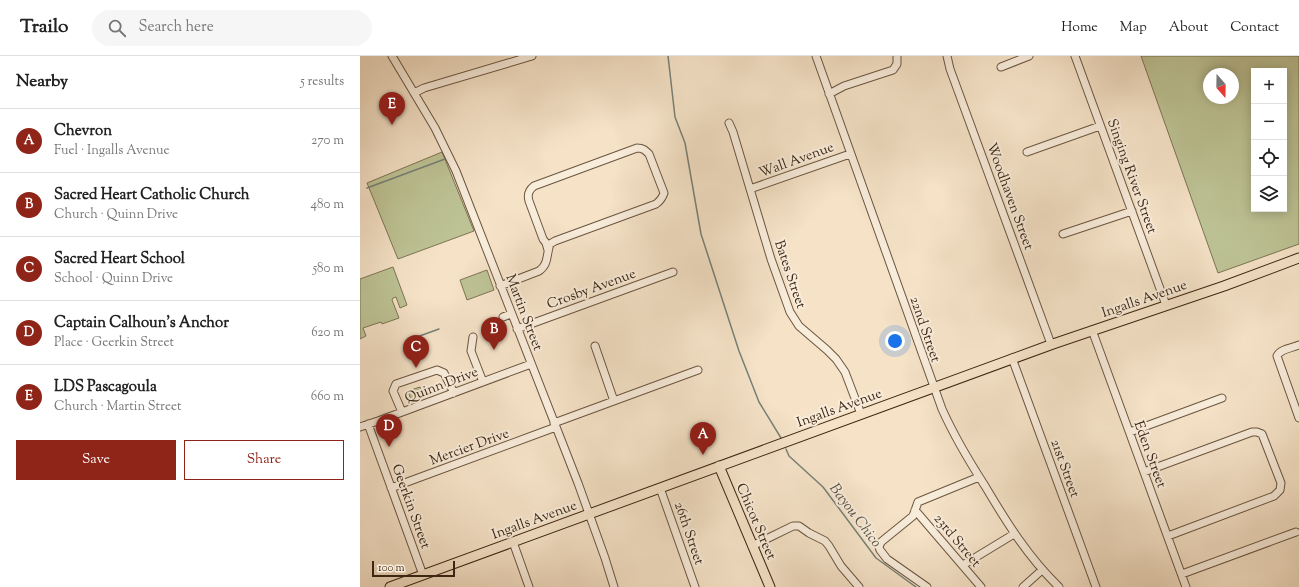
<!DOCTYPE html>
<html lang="en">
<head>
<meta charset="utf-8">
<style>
  :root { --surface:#fff; --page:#f6f6f6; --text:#222; --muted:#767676; --line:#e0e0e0; --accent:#8f2418 }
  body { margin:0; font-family:"Sorts Mill Goudy",serif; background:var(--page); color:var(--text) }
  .controls { position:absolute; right:12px; top:12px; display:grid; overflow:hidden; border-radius:0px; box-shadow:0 2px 10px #0003 }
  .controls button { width:36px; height:36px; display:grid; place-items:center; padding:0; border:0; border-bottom:1px solid var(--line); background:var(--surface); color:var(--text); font:20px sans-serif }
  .compass { position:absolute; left:843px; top:12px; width:36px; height:36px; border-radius:50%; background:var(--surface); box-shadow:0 2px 10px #0003; rotate:160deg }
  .scale { position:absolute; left:12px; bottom:10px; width:83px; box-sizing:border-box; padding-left:4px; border:2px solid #3d2612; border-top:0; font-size:11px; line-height:14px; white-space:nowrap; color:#3d2612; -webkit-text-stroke:3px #f8ecdb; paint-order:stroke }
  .you { position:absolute; left:535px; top:285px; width:14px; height:14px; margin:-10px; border:3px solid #fff; border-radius:50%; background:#1a73e8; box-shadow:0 0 0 6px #1a73e833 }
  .badge { display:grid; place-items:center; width:26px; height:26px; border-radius:50%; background:var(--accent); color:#fff; font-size:13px; font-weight:700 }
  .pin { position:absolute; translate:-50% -33px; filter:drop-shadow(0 1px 2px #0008) }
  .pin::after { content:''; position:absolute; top:21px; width:14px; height:12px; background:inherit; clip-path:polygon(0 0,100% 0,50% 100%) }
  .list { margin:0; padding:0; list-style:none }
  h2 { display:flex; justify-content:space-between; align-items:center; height:52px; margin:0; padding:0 16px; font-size:17px }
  h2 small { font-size:13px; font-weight:400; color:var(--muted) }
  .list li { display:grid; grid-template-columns:26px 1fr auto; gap:12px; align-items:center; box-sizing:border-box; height:64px; padding:0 16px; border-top:1px solid var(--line) }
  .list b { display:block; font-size:15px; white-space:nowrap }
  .list p { margin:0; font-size:13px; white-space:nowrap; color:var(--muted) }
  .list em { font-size:13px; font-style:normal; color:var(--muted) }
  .actions { display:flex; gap:8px; padding:12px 16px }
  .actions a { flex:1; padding:9px 0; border:1px solid var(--accent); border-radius:0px; text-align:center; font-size:14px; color:var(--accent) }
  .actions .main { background:var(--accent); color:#fff }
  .icon { flex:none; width:22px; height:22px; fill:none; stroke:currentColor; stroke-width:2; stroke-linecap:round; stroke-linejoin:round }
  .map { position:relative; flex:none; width:939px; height:531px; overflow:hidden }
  header { display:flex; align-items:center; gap:24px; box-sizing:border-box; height:56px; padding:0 20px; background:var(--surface); border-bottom:1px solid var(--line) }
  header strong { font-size:19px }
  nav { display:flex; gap:22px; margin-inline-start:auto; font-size:14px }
  .search { width:280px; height:36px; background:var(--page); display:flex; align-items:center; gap:10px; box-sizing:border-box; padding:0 14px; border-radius:22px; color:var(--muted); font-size:15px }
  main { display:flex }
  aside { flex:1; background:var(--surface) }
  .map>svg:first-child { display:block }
  .green { fill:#bdc395; stroke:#7d7454; fill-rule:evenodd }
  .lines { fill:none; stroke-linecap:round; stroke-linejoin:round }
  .stream { stroke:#778078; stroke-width:1.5 }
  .minor-casing { stroke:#6b553f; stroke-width:9 }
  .major-casing { stroke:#3d2612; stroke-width:11 }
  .minor { stroke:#f8ecdb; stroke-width:7 }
  .major { stroke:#f5e2c7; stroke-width:9 }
  .labels { text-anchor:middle; stroke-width:4; stroke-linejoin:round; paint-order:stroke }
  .street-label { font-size:14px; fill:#3d2612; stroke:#f8ecdb }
  .water-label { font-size:15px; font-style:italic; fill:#5a5345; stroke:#f8ecdb }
</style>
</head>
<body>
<header>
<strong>Trailo</strong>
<div class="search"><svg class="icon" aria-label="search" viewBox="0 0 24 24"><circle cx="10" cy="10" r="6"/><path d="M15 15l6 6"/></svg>Search here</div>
<nav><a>Home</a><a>Map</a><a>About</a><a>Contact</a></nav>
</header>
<main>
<aside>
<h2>Nearby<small>5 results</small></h2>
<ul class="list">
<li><span class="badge">A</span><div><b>Chevron</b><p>Fuel · Ingalls Avenue</p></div><em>270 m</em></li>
<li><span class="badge">B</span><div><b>Sacred Heart Catholic Church</b><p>Church · Quinn Drive</p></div><em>480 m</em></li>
<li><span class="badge">C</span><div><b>Sacred Heart School</b><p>School · Quinn Drive</p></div><em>580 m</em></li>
<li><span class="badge">D</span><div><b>Captain Calhoun's Anchor</b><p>Place · Geerkin Street</p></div><em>620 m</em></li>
<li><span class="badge">E</span><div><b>LDS Pascagoula</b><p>Church · Martin Street</p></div><em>660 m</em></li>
</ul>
<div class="actions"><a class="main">Save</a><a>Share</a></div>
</aside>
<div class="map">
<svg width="939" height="531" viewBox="0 0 939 531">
  <rect width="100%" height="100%" fill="#f5e2c7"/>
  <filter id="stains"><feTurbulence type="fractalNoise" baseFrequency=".005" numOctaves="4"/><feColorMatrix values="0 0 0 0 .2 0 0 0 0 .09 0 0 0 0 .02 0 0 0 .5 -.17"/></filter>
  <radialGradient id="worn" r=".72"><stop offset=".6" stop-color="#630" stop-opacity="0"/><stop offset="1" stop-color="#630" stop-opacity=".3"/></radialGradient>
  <path class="green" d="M781,0H939V188L858,217ZM894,15H924V153H894ZM849,18H873V42H849Z
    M82,96L114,175L38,203L7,127Z
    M33,211L47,249L40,252L36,241L33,242L32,244L39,262L22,268L21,266L3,272L6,280L0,283V223Z
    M127,214L134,234L107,244L100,224Z
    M60,331L63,339L51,344L48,335Z"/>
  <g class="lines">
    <path class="stream" d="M308,0L315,61L325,87L341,178L379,295L399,346L421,382
      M7,132L85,103
      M54,282L79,273
      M426,393L429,400L463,431L516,502L556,531"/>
    <g class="minor-casing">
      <path id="minor" d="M32,0L75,72L96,115L218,427L245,502L254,531
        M456,0L582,353C594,380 609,405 625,430C647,467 668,501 699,531
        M587,0L590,13L691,288
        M715,0L806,249
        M641,11L669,0
        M54,37L64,32L172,0
        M469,38L484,30L533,14L537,8V0
        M369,67L373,76L411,203L430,256L439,270L467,294L476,303L485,316L501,358
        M667,96L740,70
        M390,133L490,98
        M703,178L772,155
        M140,230L179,215C189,208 186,199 190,188L195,185L296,148C300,145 302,143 304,137L289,98C285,94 283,92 277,92L174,130C169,134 167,138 169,145L183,183L186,187L188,194
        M143,261L151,258
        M157,273L313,216
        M732,274L826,531
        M113,281L111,295L123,326
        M939,289C932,292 920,293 917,300L939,362
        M235,290L254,345
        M652,302L736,531
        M42,356L33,335L36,328L77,314L84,317L94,337
        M194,367L338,314
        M8,368L63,519
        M0,371L18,365L171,308
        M770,376L862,342
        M784,416L892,376H897L902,378L921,427L920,434L914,440L808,480
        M31,432L196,371
        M300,432L335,531
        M555,454L621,531
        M153,486L169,531
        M392,490L433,470H439L449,477L465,485L469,490L481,510L499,531
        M603,509L654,478
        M822,518L936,476
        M567,531L527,503L520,494L519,491L521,486L553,460L558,446L619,421
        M663,531L682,514"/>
    </g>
    <g class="major-casing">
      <path id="major" d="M359,410L410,531
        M30,531L693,288L864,230L939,202"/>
    </g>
    <use href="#minor" class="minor"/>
    <use href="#major" class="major"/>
  </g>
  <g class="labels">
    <g class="street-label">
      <text transform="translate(436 103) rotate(-20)" y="5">Wall Avenue</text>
      <text transform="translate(773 120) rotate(70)" y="5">Singing River Street</text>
      <text transform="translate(651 140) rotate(70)" y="5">Woodhaven Street</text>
      <text transform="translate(431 218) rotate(71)" y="5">Bates Street</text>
      <text transform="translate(231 232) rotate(-20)" y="5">Crosby Avenue</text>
      <text transform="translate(784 242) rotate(-19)" y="5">Ingalls Avenue</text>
      <text transform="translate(165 256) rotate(69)" y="5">Martin Street</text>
      <text transform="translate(566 273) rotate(71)" y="5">22nd Street</text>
      <text transform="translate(81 328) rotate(-21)" y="5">Quinn Drive</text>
      <text transform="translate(479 351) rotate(-20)" y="5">Ingalls Avenue</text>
      <text transform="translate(109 390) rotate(-20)" y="5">Mercier Drive</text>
      <text transform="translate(791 398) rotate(70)" y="5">Eden Street</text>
      <text transform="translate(706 412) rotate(70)" y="5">21st Street</text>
      <text transform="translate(52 450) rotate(70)" y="5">Geerkin Street</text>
      <text transform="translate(174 463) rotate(-20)" y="5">Ingalls Avenue</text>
      <text transform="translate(397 465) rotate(67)" y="5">Chicot Street</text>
      <text transform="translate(330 477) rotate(71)" y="5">26th Street</text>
      <text transform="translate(598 484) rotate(50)" y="5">23rd Street</text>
    </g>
    <g class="water-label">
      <text transform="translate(496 459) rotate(53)" y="5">Bayou Chico</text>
    </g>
  </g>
  <rect width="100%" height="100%" filter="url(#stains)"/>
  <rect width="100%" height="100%" fill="url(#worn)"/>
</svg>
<div class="controls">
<button>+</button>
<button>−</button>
<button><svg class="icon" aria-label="locate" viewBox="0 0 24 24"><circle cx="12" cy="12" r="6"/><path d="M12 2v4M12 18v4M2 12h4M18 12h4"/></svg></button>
<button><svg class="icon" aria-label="layers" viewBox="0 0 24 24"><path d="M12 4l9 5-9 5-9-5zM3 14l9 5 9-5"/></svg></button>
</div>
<svg class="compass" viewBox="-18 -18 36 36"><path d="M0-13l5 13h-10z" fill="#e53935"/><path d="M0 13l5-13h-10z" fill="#767676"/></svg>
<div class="scale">100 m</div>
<div class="you"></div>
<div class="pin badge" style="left:343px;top:399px">A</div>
<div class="pin badge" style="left:134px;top:294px">B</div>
<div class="pin badge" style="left:56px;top:312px">C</div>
<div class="pin badge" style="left:29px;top:391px">D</div>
<div class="pin badge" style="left:32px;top:69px">E</div>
</div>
</main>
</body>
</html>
